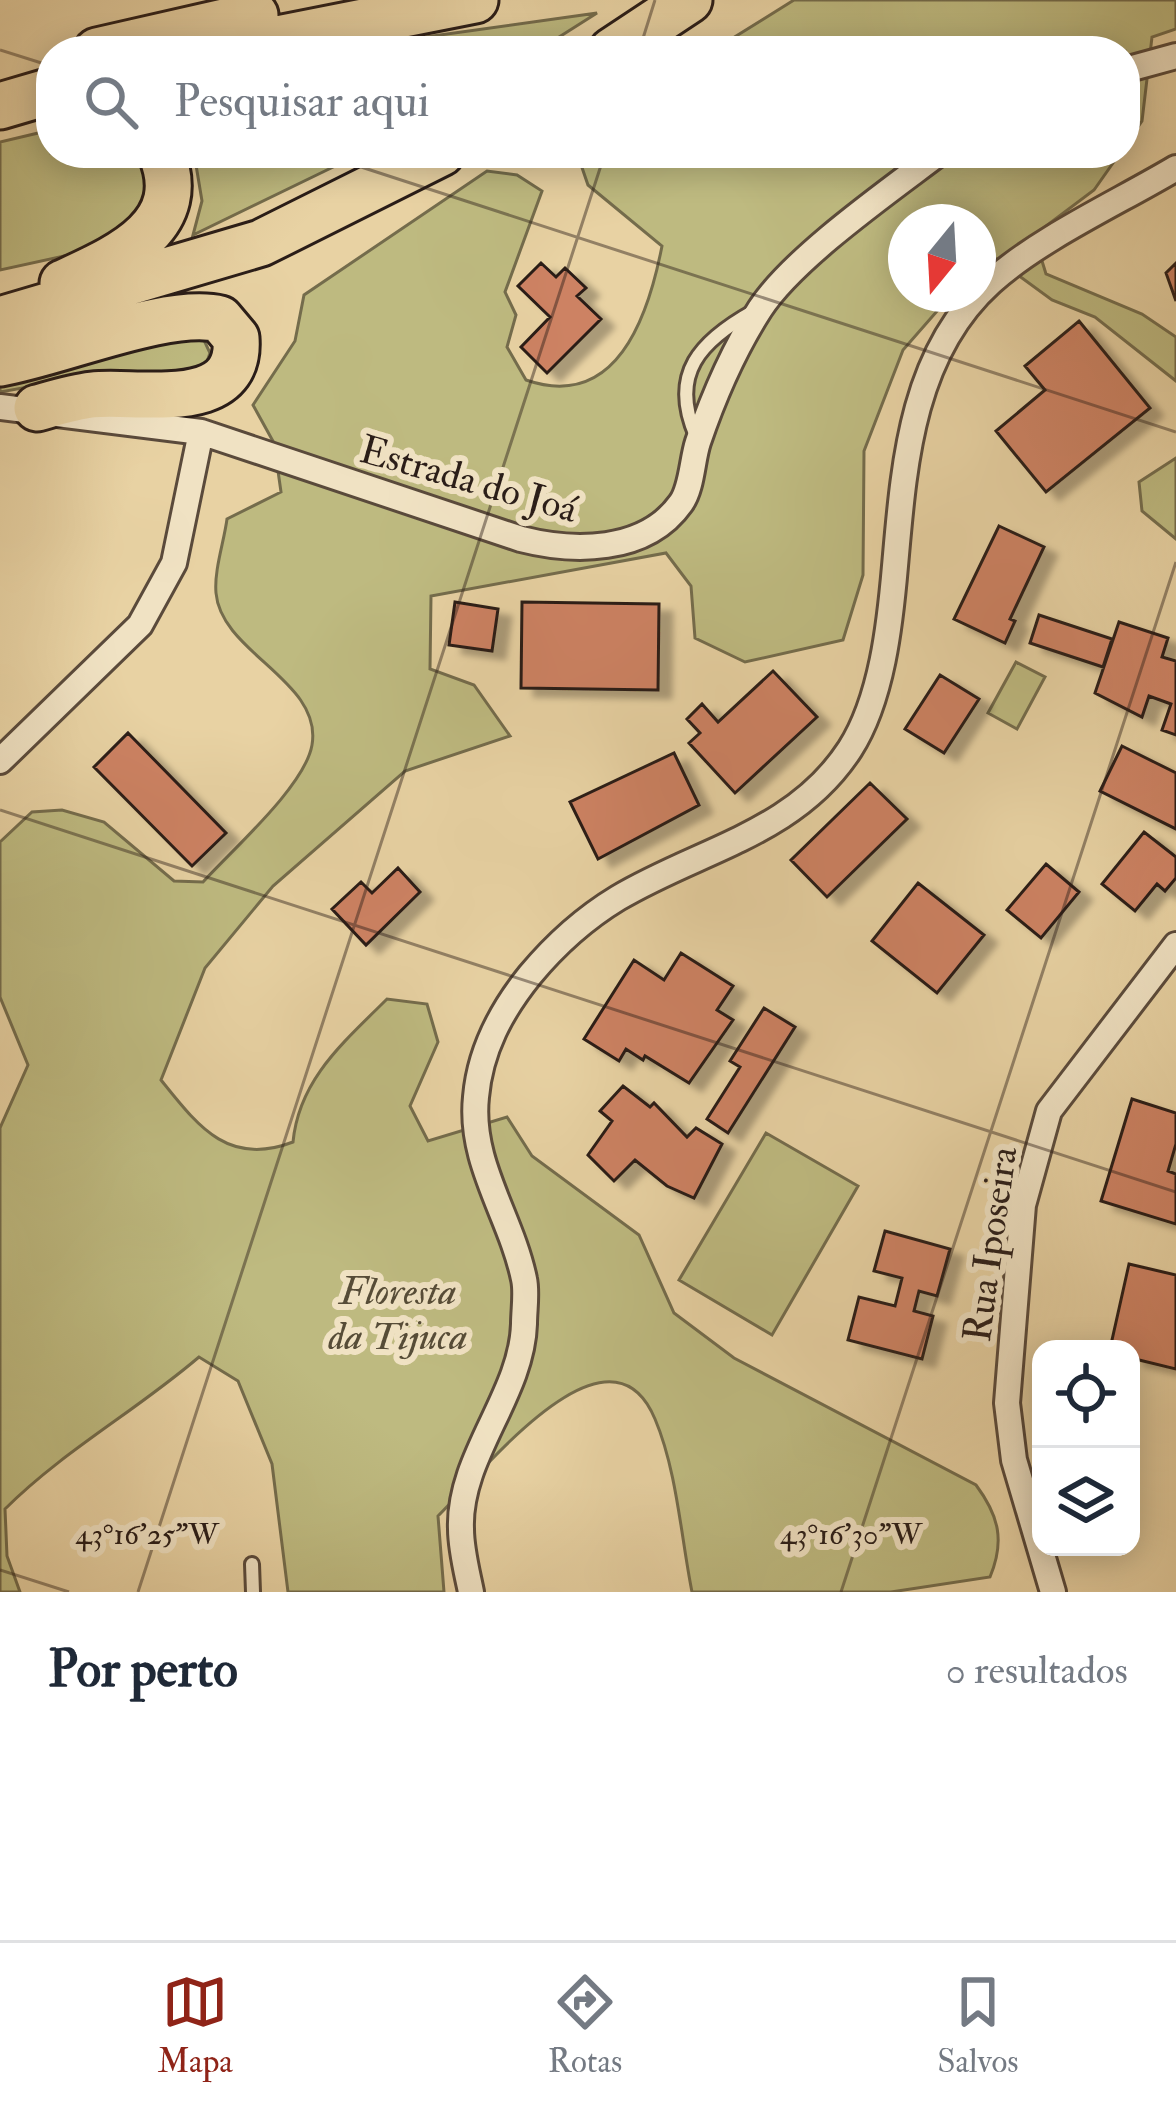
<!DOCTYPE html>
<html lang="pt">
<head>
<meta charset="utf-8">
<style>
  :root { --surface:#fff; --page:#f6f6f7; --text:#1f2937; --muted:#747a83; --line:#e0e1e3; --accent:#8f2418 }
  body { margin:0; font-family:"IM FELL Double Pica",serif; background:var(--page); color:var(--text) }
  .controls { position:absolute; right:36px; bottom:36px; display:grid; overflow:hidden; border-radius:24px; box-shadow:0 6px 30px #0003 }
  .controls button { width:108px; height:108px; display:grid; place-items:center; padding:0; border:0; border-bottom:3px solid var(--line); background:var(--surface); color:var(--text); font:60px sans-serif }
  .compass { position:absolute; left:888px; top:204px; width:108px; height:108px; border-radius:50%; background:var(--surface); box-shadow:0 6px 30px #0003; rotate:198deg }
  .list { margin:0; padding:0; list-style:none }
  h2 { display:flex; justify-content:space-between; align-items:center; height:156px; margin:0; padding:0 48px; font-size:51px }
  h2 small { font-size:39px; font-weight:400; color:var(--muted) }
  .icon { flex:none; width:66px; height:66px; fill:none; stroke:currentColor; stroke-width:2; stroke-linecap:round; stroke-linejoin:round }
  .map { position:relative; flex:none; width:1176px; height:1592px; overflow:hidden }
  .search { position:absolute; background:var(--surface); box-shadow:0 6px 30px #0003; left:36px; right:36px; top:36px; height:132px; display:flex; align-items:center; gap:30px; box-sizing:border-box; padding:0 42px; border-radius:48px; color:var(--muted); font-size:45px }
  .sheet { height:348px; background:var(--surface) }
  nav { display:flex; justify-content:space-around; align-items:center; box-sizing:border-box; height:168px; border-top:3px solid var(--line); background:var(--surface); font-size:33px; color:var(--muted) }
  nav a { display:grid; justify-items:center; gap:6px }
  nav .on { color:var(--accent) }
  .map>svg:first-child { display:block }
  .green { fill:#beba80; stroke:#746c4c; stroke-width:3 }
  .building { fill:#cd8264; stroke:#2a1d18; stroke-width:3; filter:url(#shadow) }
  .lines { fill:none; stroke-linecap:round; stroke-linejoin:round }
  .lane-casing { stroke:#5a4a3b; stroke-width:18 }
  .street-casing { stroke:#5a4a3b; stroke-width:30 }
  .highway-casing { stroke:#2a1d18; stroke-width:51 }
  .lane { stroke:#f0e2c3; stroke-width:12 }
  .street { stroke:#f0e2c3; stroke-width:24 }
  .highway { stroke:#e8d2a3; stroke-width:45 }
  .ticks { fill:none; stroke:#2a1d18; stroke-width:3; stroke-opacity:0.45 }
  .labels { text-anchor:middle; stroke-width:12; stroke-linejoin:round; paint-order:stroke }
  .street-label { font-size:39px; fill:#2a1d18; stroke:#f0e2c3 }
  .park-label { font-size:39px; font-style:italic; fill:#564c37; stroke:#f0e2c3 }
  .ticks-label { font-size:30px; text-anchor:middle; fill:#2a1d18; stroke:#f0e2c3; stroke-width:12; stroke-linejoin:round; paint-order:stroke }
</style>
</head>
<body>
<div class="map">
<svg width="1176" height="1592" viewBox="0 0 1176 1592">
  <defs>
    <filter id="shadow"><feDropShadow dx="13" dy="8" stdDeviation="3" flood-color="#0004"/></filter>
  </defs>
  <rect width="100%" height="100%" fill="#e8d2a3"/>
  <filter id="stains"><feTurbulence type="fractalNoise" baseFrequency=".00167" numOctaves="4"/><feColorMatrix values="0 0 0 0 .2 0 0 0 0 .09 0 0 0 0 .02 0 0 0 .5 -.17"/></filter>
  <radialGradient id="worn" r=".72"><stop offset=".6" stop-color="#630" stop-opacity="0"/><stop offset="1" stop-color="#630" stop-opacity=".3"/></radialGradient>
  <path class="green" d="M794,0H1176V29L1152,37L1142,121L1125,146V51H712Z
    M597,13L537,51H325Z
    M51,130V153H146L155,198L110,246L0,270V142Z
    M194,153H362L193,235L202,201Z
    M577,153H1120L1094,190L1034,235L1046,274L1142,314L1176,337V381L1095,317L1052,300L988,253L978,264V222H906V294H952L903,350L864,451L863,575L843,640L745,662L695,638L691,586L666,553L431,596L430,669L474,685L510,736L405,771L273,886L205,968L161,1080C198,1126 228,1167 293,1142C299,1079 344,1042 387,999L427,1004L438,1042L410,1106L428,1141L507,1117L532,1156L639,1235L674,1313L734,1358L976,1485C999,1516 1005,1541 990,1577L891,1592H692C681,1537 677,1471 655,1419C609,1309 481,1474 438,1516L444,1592H288L272,1464L238,1381L199,1357C136,1411 63,1451 5,1509L7,1556L20,1592H0V1128L28,1065L0,997V842L32,812L62,810L104,822L174,881L203,882C232,850 305,786 312,745C323,681 221,653 216,593C214,570 224,542 227,519L281,492L274,443L253,405L295,341L304,295L487,171L517,175L542,191L505,292L516,315L507,347L526,380C616,411 648,318 662,246L588,185Z
    M178,330L203,338L210,353L202,376L79,378L0,392V380Z
    M1176,458V539L1142,511L1139,482Z
    M1016,662L1045,677L1017,729L988,713Z
    M766,1133L858,1186L772,1335L679,1280Z"/>
  <path class="building" d="M541,263L556,277L565,268L586,288L577,296L601,319L547,373L521,347L550,317L518,286Z
    M1176,263V301L1166,273Z
    M1079,321L1150,408L1046,492L996,431L1045,390L1025,366Z
    M999,526L1044,547L1010,619L1015,621L1005,643L954,619Z
    M455,602L498,609L492,651L449,645Z
    M522,602L659,604L658,690L521,688Z
    M1039,615L1112,639L1103,667L1030,643Z
    M1119,622L1168,638L1162,657L1176,661V735L1162,730L1171,704L1149,696L1142,717L1095,693Z
    M773,671L817,717L735,793L689,743L700,733L687,719L702,704L718,722Z
    M940,675L979,699L944,753L905,729Z
    M128,733L226,833L192,866L94,767Z
    M1122,746L1176,773V829L1100,791Z
    M674,753L699,805L598,859L570,802Z
    M870,783L907,819L827,897L791,860Z
    M1144,832L1176,857V878L1165,891L1157,884L1135,911L1102,884Z
    M1046,864L1079,892L1041,938L1007,910Z
    M398,868L420,892L366,945L332,909L361,882L372,893Z
    M918,883L984,935L937,993L872,941Z
    M681,953L733,986L717,1010L733,1020L689,1083L645,1056L643,1060L626,1049L619,1061L584,1039L634,960L664,980Z
    M764,1008L795,1027L728,1133L707,1119L740,1067L730,1061Z
    M623,1086L650,1107L654,1103L687,1137L696,1128L722,1144L694,1198L667,1186L635,1160L614,1181L588,1155L612,1121L600,1111Z
    M1132,1099L1176,1113V1144L1168,1171L1176,1174V1224L1101,1201Z
    M885,1231L950,1249L937,1296L919,1291L914,1311L933,1316L922,1359L848,1340L859,1297L895,1306L902,1278L874,1271Z
    M1129,1264L1176,1275V1369L1131,1358V1349H1110Z"/>
  <g class="lines">
    <g class="lane-casing">
      <path id="lane" d="M696,436C669,374 700,341 754,311
        M252,1564L253,1592"/>
    </g>
    <g class="street-casing">
      <path id="street" d="M1125,70L1176,56
        M0,407L201,432L521,539C572,552 645,554 681,503C692,488 692,460 698,442C713,398 735,348 760,309C793,258 889,191 939,153
        M0,761L140,625L174,563L201,432
        M471,1592C467,1572 461,1550 461,1529C458,1457 522,1395 524,1324C524,1310 527,1292 524,1279C511,1216 469,1163 476,1097C480,1050 501,1011 530,975C555,945 585,918 618,898C700,849 795,834 850,749C882,699 890,624 895,566C904,465 911,354 991,282C1040,238 1119,202 1176,168
        M1053,1592L1014,1460L1007,1403L1023,1205L1049,1111L1176,945"/>
    </g>
    <g class="highway-casing">
      <path id="highway" d="M97,51L255,15
        M217,51L475,0
        M612,51L689,0
        M0,106L51,91
        M63,283C117,258 192,227 161,153
        M0,320L261,243L441,153
        M0,363C59,353 169,306 220,319L236,338C242,415 139,390 92,395C74,397 55,403 37,408"/>
    </g>
    <use href="#lane" class="lane"/>
    <use href="#street" class="street"/>
    <use href="#highway" class="highway"/>
  </g>
  <path class="ticks" d="M0,50L51,66M639,51L655,0M318,153L1176,432M0,810L1176,1192M0,1570L69,1592M138,1592L605,153M841,1592L1176,562"/>
  <g class="labels">
    <g class="street-label">
      <text transform="translate(469 478) rotate(16)" y="14">Estrada do Joá</text>
      <text transform="translate(989 1244) rotate(-82)" y="14">Rua Iposeira</text>
    </g>
    <g class="park-label">
      <text x="398" y="1304">Floresta<tspan x="398" dy="45">da Tijuca</tspan></text>
    </g>
  </g>
  <g class="ticks-label">
    <text x="147" y="1544">43°16'25"W</text>
    <text x="851" y="1544">43°16'30"W</text>
  </g>
  <rect width="100%" height="100%" filter="url(#stains)"/>
  <rect width="100%" height="100%" fill="url(#worn)"/>
</svg>
<div class="controls">
<button><svg class="icon" aria-label="locate" viewBox="0 0 24 24"><circle cx="12" cy="12" r="6"/><path d="M12 2v4M12 18v4M2 12h4M18 12h4"/></svg></button>
<button><svg class="icon" aria-label="layers" viewBox="0 0 24 24"><path d="M12 4l9 5-9 5-9-5zM3 14l9 5 9-5"/></svg></button>
</div>
<svg class="compass" viewBox="-18 -18 36 36"><path d="M0-13l5 13h-10z" fill="#e53935"/><path d="M0 13l5-13h-10z" fill="#747a83"/></svg>
<div class="search"><svg class="icon" aria-label="search" viewBox="0 0 24 24"><circle cx="10" cy="10" r="6"/><path d="M15 15l6 6"/></svg>Pesquisar aqui</div>
</div>
<section class="sheet">
<h2>Por perto<small>0 resultados</small></h2>
<ul class="list">
</ul>
</section>
<nav>
<a class="on"><svg class="icon" aria-label="map" viewBox="0 0 24 24"><path d="M3 6l6-2 6 2 6-2v14l-6 2-6-2-6 2zM9 4v14M15 6v14"/></svg>Mapa</a>
<a><svg class="icon" aria-label="directions" viewBox="0 0 24 24"><path d="M12 3l9 9-9 9-9-9zM9 14v-3h6M13 9l2 2-2 2"/></svg>Rotas</a>
<a><svg class="icon" aria-label="saved" viewBox="0 0 24 24"><path d="M7 4h10v16l-5-4-5 4z"/></svg>Salvos</a>
</nav>
</body>
</html>
